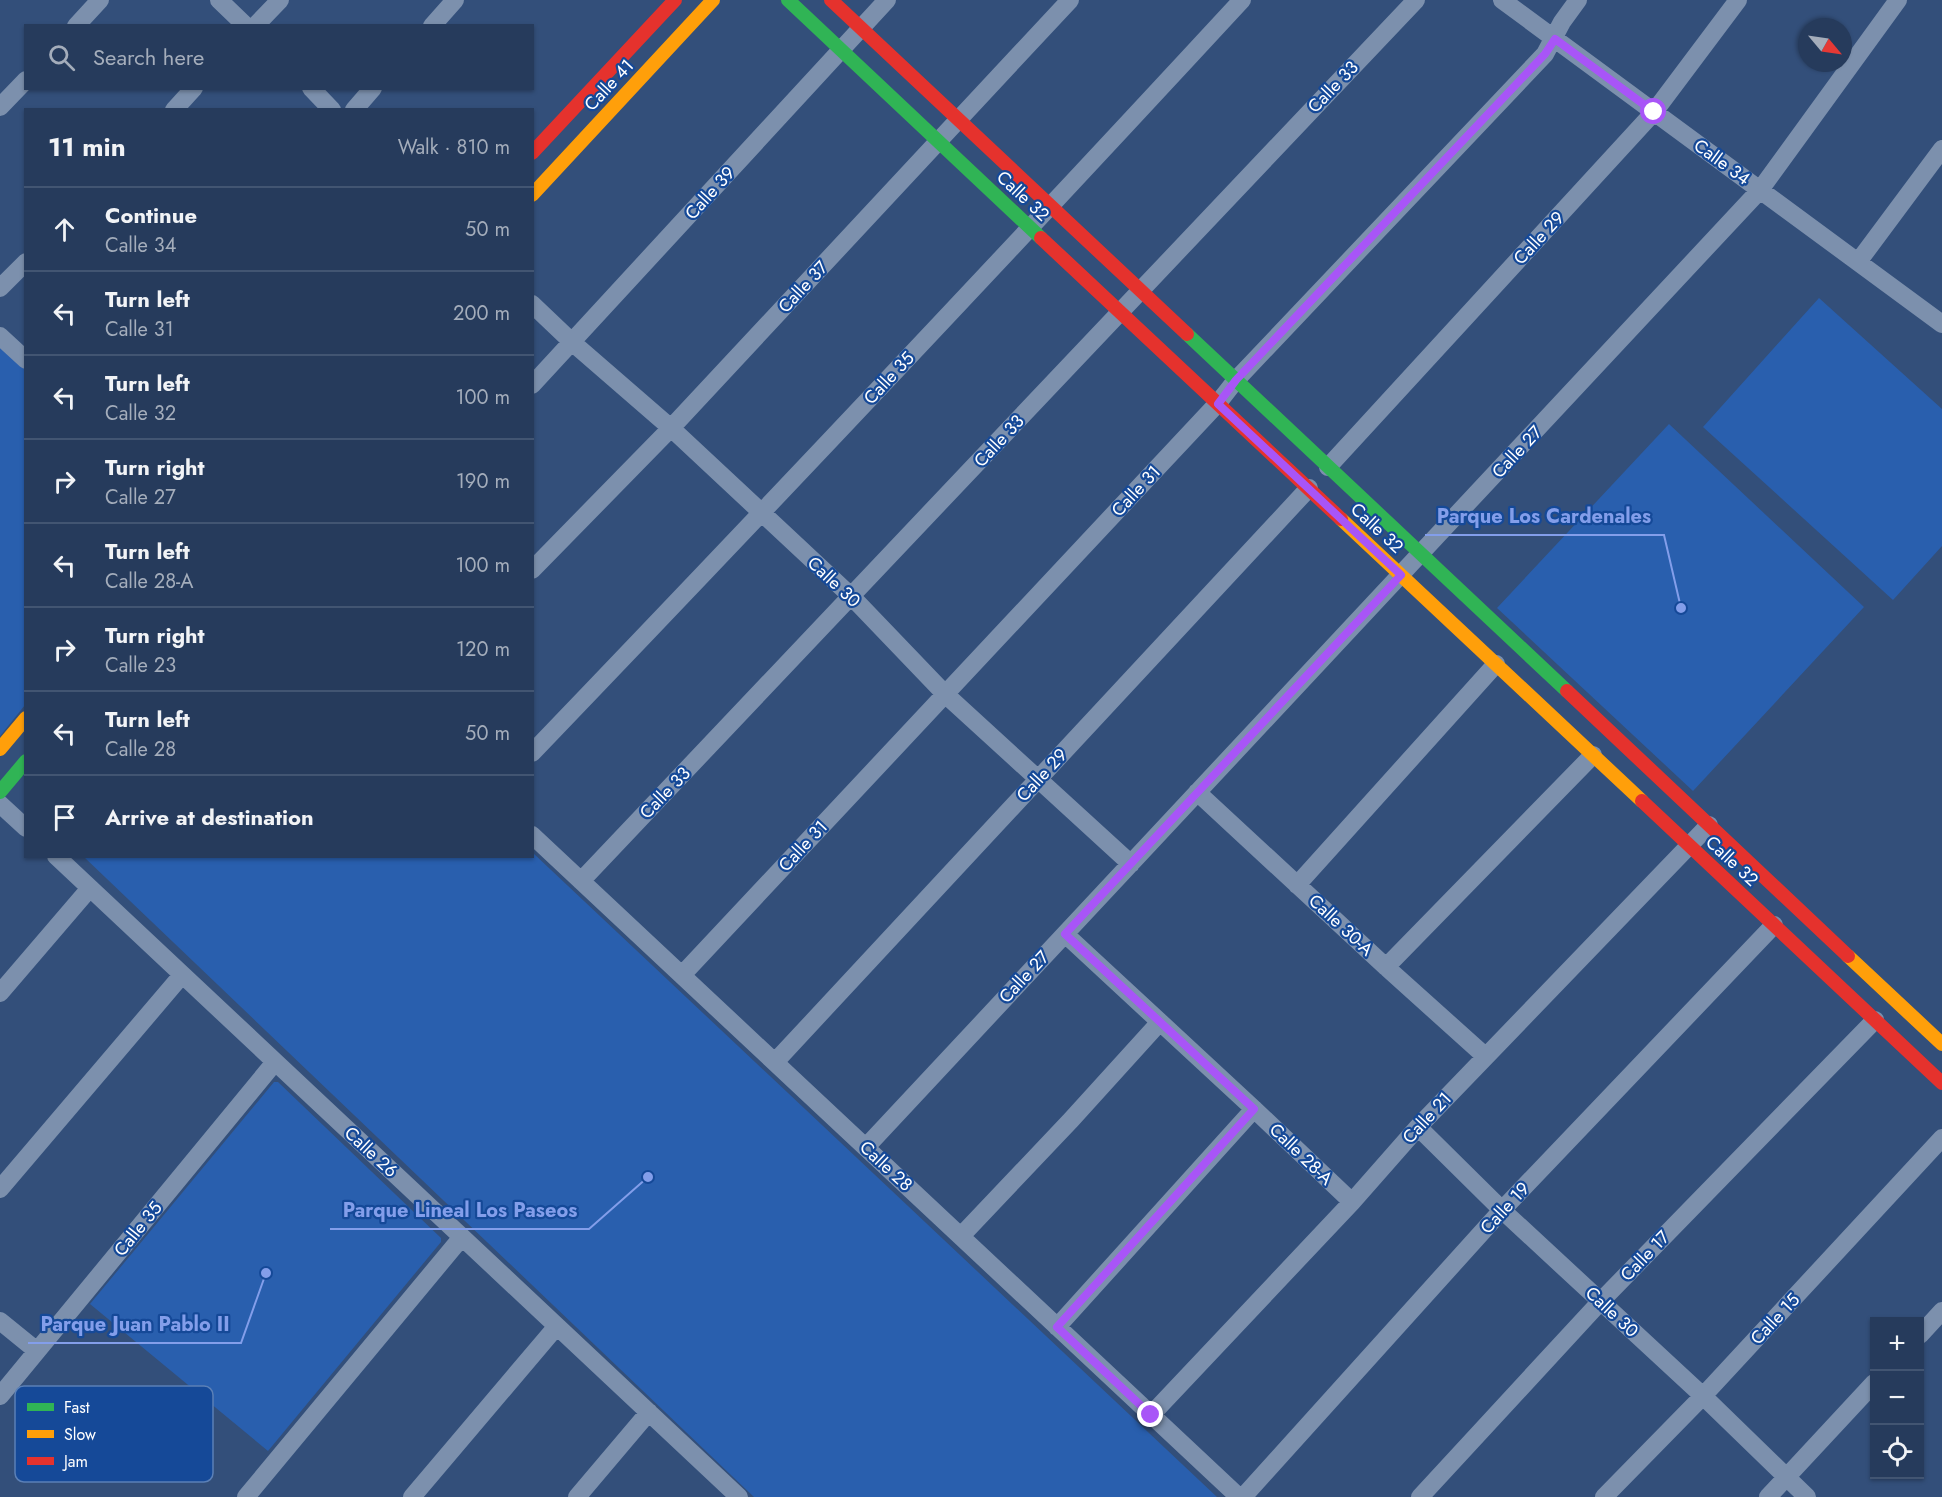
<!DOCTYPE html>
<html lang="en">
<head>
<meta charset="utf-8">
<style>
  :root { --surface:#263b5c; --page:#2e4262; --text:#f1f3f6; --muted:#a4adbb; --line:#425572 }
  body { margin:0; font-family:Jost,sans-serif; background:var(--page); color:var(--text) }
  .controls { position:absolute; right:18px; bottom:18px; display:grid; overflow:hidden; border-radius:0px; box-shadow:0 2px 4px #0004 }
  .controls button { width:54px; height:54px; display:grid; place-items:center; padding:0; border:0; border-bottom:2px solid var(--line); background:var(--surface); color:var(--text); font:30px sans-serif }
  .compass { position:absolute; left:1798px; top:18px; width:54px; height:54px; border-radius:50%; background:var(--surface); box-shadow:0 2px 4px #0004; rotate:119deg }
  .stop { position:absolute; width:18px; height:18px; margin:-14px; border:4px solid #a855f7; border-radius:50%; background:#fff }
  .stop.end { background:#a855f7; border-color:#fff; box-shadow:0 2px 6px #0008 }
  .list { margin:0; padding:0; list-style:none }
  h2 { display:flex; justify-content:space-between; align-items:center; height:78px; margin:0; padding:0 24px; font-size:26px }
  h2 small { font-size:20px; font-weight:400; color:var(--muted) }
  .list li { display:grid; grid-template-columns:39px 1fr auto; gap:18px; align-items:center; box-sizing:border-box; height:84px; padding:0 24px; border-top:2px solid var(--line) }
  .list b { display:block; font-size:22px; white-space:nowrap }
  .list p { margin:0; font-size:20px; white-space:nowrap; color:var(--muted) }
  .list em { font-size:20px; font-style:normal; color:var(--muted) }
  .icon { flex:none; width:33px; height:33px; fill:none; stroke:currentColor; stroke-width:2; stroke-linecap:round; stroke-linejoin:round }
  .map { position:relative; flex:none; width:1942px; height:1497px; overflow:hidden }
  .search { position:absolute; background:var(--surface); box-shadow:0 2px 4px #0004; left:24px; top:24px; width:510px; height:66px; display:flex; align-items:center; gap:15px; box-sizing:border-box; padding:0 21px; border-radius:0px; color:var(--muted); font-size:22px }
  .panel { position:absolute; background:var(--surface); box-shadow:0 2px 4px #0004; left:24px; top:108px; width:510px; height:750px; border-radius:0px }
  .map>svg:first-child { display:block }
  .green { fill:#295fae }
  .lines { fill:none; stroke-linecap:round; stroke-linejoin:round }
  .street { stroke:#7c90ad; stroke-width:18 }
  .fast { stroke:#30b455; stroke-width:14 }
  .slow { stroke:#ff9f0a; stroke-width:14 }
  .jam { stroke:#e5322d; stroke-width:14 }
  .route { stroke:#a855f7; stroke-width:8 }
  .labels { text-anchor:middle; stroke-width:4.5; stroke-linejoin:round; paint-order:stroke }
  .street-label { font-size:18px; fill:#fff; stroke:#154998 }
  .key { fill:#154998; stroke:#5b80b7; stroke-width:1.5 }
  .key-label { font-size:16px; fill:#fff }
  .leader { fill:none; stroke:#839eea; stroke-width:2 }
  .callout-dot { fill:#839eea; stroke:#154998; stroke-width:2 }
  .callout-label { font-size:20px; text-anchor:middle; font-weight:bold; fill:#839eea; stroke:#154998; stroke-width:4.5; stroke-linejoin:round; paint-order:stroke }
</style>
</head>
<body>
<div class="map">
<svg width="1942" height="1497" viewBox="0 0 1942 1497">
  <rect width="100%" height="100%" fill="#334f7a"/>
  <path class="green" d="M1819,298L1942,409V546L1893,600L1703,427Z
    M0,346L26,370L25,705L0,736Z
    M1669,424L1864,607L1693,791L1497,608Z
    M533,853L1217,1497H754L84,857L532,856Z
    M274,1082H278L441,1238V1242L268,1451L90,1304Z"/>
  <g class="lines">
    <path class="street" d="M219,0L246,26
      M1502,0L1942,324
      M76,26L100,0
      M255,26L280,0
      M432,26L455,0
      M311,88L332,110
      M0,107L26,80
      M174,110L194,88
      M354,110L373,88
      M1858,262L1942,149
      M0,288L26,262
      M532,304L573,343L671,428L852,597L945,694L1131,864
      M0,336L26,360
      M532,385L887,0
      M1328,467L1654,112L1738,0
      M532,570L671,428L1070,0
      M532,753C771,504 1008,253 1242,0
      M1197,792L1386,967L1485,1056
      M0,804L26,828
      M532,835L1239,1497
      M56,856L739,1497
      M581,881C861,588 1137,293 1416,0
      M1297,885L1496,664
      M1065,934L1254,1109L1352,1202
      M1386,967L1593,755
      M682,975L1218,403L1236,380L1545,54L1562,22L1578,0
      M0,993L90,888
      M775,1062L1309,488
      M1418,1127L1502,1210L1703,1396L1807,1497
      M866,1147L1760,190L1898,0
      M0,1189L182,975
      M961,1236L1071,1120L1159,1023
      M0,1321L37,1351
      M1057,1327L1254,1109
      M1920,1335L1942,1311
      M0,1396L275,1062
      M1151,1415L1352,1202L1418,1127L1709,825
      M246,1497L462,1237
      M412,1497L557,1326
      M577,1497L649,1412
      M1243,1497L1502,1210L1774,925
      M1420,1497L1601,1301L1875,1020
      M1604,1497L1703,1396L1942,1138
      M1768,1497L1874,1383"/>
    <path class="fast" d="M788,0L1041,238
      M1187,334L1567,691
      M0,792L26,761"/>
    <path class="slow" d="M532,195L713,0
      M1341,519L1642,801
      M0,749L26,718
      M1848,956L1942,1044"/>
    <path class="jam" d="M831,0L1187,334
      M532,153L675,0
      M1041,238L1341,519
      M1567,691L1848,956
      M1642,801L1942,1083"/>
  </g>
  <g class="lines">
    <path class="route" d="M1151,1415L1057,1327L1254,1109L1065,934L1401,575L1218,404L1236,380L1545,54L1555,39L1654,112"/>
  </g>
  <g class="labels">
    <g class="street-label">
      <text transform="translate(609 85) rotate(-47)" y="6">Calle 41</text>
      <text transform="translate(1333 87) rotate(-46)" y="6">Calle 33</text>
      <text transform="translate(1722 162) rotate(36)" y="6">Calle 34</text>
      <text transform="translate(710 193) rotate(-48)" y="6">Calle 39</text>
      <text transform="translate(1023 196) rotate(43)" y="6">Calle 32</text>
      <text transform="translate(1539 238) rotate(-47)" y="6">Calle 29</text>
      <text transform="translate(803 287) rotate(-47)" y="6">Calle 37</text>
      <text transform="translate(889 378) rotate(-47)" y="6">Calle 35</text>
      <text transform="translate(999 441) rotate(-47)" y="6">Calle 33</text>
      <text transform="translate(1517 452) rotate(-47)" y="6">Calle 27</text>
      <text transform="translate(1136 491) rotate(-47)" y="6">Calle 31</text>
      <text transform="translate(1377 528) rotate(43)" y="6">Calle 32</text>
      <text transform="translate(834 582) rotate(43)" y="6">Calle 30</text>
      <text transform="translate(1042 775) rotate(-47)" y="6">Calle 29</text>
      <text transform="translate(665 793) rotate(-46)" y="6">Calle 33</text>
      <text transform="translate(803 846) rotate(-47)" y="6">Calle 31</text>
      <text transform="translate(1732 861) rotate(43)" y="6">Calle 32</text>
      <text transform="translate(1341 925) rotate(43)" y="6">Calle 30-A</text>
      <text transform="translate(1024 977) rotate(-47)" y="6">Calle 27</text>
      <text transform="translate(1427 1118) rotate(-47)" y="6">Calle 21</text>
      <text transform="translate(371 1152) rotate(43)" y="6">Calle 26</text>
      <text transform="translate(1301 1154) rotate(44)" y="6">Calle 28-A</text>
      <text transform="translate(886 1166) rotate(43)" y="6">Calle 28</text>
      <text transform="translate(1505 1208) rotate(-47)" y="6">Calle 19</text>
      <text transform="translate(138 1229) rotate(-51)" y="6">Calle 35</text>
      <text transform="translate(1645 1256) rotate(-46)" y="6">Calle 17</text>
      <text transform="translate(1612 1312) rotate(43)" y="6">Calle 30</text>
      <text transform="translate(1775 1319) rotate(-47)" y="6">Calle 15</text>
    </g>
  </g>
  <rect x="15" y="1386" width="198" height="96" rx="9" class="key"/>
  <rect x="27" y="1403" width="27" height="8" fill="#30b455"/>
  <rect x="27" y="1430" width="27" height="8" fill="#ff9f0a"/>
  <rect x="27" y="1457" width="27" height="8" fill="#e5322d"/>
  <g class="key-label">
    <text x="64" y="1413">Fast</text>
    <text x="64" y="1440">Slow</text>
    <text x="64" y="1467">Jam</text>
  </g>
  <path class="leader" d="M1681 608L1664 535H1425M648 1177L589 1229H330M266 1273L241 1343H28"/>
  <g class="callout-dot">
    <circle cx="1681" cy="608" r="6"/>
    <circle cx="648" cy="1177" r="6"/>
    <circle cx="266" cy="1273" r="6"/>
  </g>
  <g class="callout-label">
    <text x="1544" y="523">Parque Los Cardenales</text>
    <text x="460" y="1217">Parque Lineal Los Paseos</text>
    <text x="135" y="1331">Parque Juan Pablo II</text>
  </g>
</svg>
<div class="controls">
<button>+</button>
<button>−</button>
<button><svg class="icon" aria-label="locate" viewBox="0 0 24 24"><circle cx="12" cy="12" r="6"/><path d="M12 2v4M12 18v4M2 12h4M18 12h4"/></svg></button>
</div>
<svg class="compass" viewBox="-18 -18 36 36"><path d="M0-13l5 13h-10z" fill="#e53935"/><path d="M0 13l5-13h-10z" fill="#a4adbb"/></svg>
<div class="stop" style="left:1654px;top:112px"></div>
<div class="stop end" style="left:1151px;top:1415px"></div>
<div class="search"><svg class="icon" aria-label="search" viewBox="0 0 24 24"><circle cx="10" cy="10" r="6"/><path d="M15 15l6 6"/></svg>Search here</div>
<section class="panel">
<h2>11 min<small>Walk · 810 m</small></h2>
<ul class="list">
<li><svg class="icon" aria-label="ahead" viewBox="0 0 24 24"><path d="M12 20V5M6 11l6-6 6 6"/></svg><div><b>Continue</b><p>Calle 34</p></div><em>50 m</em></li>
<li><svg class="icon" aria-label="left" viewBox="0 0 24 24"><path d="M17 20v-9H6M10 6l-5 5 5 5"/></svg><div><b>Turn left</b><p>Calle 31</p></div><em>200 m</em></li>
<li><svg class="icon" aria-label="left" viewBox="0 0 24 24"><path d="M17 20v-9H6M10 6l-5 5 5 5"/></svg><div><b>Turn left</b><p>Calle 32</p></div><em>100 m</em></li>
<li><svg class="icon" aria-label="right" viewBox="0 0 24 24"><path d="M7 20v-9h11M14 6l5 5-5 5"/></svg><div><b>Turn right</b><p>Calle 27</p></div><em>190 m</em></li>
<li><svg class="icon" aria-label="left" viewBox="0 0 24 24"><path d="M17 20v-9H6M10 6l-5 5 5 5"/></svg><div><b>Turn left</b><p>Calle 28-A</p></div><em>100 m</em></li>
<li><svg class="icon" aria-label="right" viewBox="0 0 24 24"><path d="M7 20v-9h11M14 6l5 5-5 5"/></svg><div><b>Turn right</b><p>Calle 23</p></div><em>120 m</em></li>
<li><svg class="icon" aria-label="left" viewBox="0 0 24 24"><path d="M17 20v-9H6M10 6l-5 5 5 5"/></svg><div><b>Turn left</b><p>Calle 28</p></div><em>50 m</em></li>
<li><svg class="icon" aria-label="arrive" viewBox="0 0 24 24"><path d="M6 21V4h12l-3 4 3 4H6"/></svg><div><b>Arrive at destination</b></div></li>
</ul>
</section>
</div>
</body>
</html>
